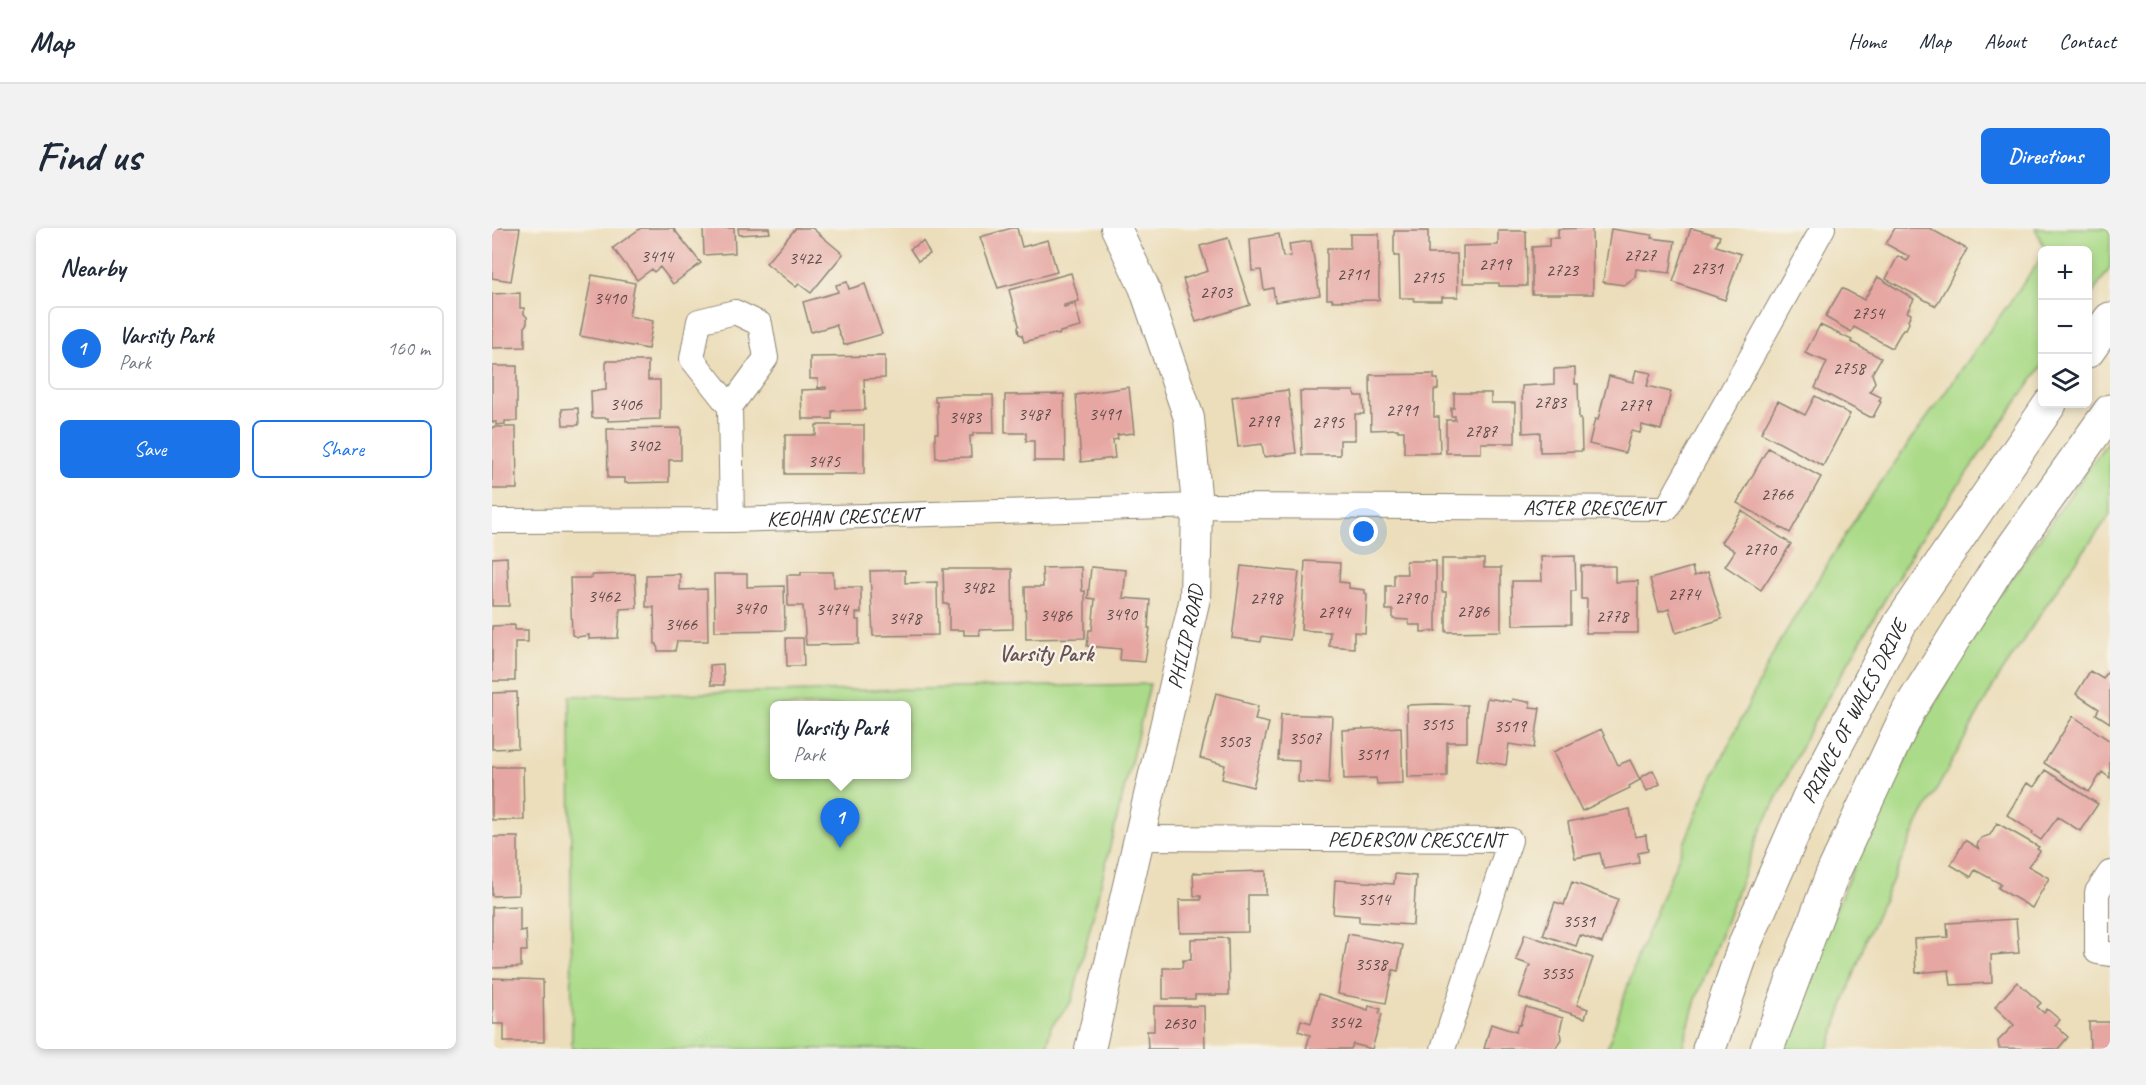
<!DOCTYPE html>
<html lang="en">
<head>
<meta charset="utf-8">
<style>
  :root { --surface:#fff; --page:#f2f2f3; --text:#1f2937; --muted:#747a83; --line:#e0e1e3; --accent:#1a73e8 }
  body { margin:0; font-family:Caveat,sans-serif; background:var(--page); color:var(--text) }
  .controls { position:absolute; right:18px; top:18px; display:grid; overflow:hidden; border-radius:9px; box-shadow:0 3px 9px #0003 }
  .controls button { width:54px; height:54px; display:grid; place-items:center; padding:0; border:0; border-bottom:2px solid var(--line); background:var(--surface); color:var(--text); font:30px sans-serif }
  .you { position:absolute; left:872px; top:304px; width:21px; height:21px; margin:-15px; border:4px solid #fff; border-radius:50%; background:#1a73e8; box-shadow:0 0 0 9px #1a73e833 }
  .badge { display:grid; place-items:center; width:39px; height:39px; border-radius:50%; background:var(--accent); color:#fff; font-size:20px; font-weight:700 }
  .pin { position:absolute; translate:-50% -50px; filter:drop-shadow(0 2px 3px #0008) }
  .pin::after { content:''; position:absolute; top:32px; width:21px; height:18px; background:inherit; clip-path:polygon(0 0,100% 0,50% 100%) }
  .popup { position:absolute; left:278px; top:473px; width:141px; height:78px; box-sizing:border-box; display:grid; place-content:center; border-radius:9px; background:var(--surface); filter:drop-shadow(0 2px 4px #0005); font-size:20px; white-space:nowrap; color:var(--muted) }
  .popup b { font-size:22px; color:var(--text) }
  .popup::after { content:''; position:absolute; left:50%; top:100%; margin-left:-12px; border:12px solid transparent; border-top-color:var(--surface) }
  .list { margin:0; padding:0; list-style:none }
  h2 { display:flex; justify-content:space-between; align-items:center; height:78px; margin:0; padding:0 24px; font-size:26px }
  h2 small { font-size:20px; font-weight:400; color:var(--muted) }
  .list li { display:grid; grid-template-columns:39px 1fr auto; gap:18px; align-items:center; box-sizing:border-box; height:84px; margin:0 12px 12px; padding:0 12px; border:2px solid var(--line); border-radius:9px }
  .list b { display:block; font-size:22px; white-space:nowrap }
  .list p { margin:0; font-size:20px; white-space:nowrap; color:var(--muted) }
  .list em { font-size:20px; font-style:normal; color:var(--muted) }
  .actions { display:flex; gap:12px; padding:18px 24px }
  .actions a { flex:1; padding:14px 0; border:2px solid var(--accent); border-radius:9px; text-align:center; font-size:21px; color:var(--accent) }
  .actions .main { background:var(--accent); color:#fff }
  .icon { flex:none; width:33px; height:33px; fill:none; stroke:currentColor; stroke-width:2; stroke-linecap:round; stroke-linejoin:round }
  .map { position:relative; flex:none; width:1618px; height:821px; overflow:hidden; border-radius:9px }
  header { display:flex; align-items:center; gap:36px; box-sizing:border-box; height:84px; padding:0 30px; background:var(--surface); border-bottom:2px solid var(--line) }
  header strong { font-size:28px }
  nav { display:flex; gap:33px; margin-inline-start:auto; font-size:21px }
  .intro { display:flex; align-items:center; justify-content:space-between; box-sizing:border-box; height:144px; padding:0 36px }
  h1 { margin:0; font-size:42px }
  .button { padding:15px 27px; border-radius:9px; background:var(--accent); color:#fff; font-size:21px; font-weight:700 }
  main { display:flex; gap:36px; padding:0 36px }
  aside { flex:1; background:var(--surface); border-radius:9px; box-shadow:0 3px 9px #0003 }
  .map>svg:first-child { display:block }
  .green { fill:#abdb89; stroke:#6b835a; stroke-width:1.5; fill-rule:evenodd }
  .building { fill:#e6a6a2 }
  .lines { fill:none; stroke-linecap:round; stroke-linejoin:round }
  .minor-casing { stroke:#8c8473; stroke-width:26 }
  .tertiary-casing { stroke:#8c8473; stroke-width:32 }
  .secondary-casing { stroke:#8c8473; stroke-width:35 }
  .minor { stroke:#fff; stroke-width:24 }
  .tertiary { stroke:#fff; stroke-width:30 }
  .secondary { stroke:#fff; stroke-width:33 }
  .labels { text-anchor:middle; stroke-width:4.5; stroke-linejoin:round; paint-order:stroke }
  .number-label { font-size:18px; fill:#5a4a49 }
  .street-label { font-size:21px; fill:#2b2b2b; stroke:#f7f3e8 }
  .neighbourhood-label { font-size:22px; font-weight:bold; fill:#6c5655; stroke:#f7f3e8 }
</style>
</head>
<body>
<header>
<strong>Map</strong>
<nav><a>Home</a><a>Map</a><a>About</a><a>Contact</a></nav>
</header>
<div class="intro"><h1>Find us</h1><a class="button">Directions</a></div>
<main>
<aside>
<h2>Nearby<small></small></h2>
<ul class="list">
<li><span class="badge">1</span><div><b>Varsity Park</b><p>Park</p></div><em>160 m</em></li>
</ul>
<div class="actions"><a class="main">Save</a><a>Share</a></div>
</aside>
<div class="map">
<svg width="1618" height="821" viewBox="0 0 1618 821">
  <rect width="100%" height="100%" fill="#f7f3e8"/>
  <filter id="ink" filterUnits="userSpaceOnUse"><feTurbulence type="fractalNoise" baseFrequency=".0167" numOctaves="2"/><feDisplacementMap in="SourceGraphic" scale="12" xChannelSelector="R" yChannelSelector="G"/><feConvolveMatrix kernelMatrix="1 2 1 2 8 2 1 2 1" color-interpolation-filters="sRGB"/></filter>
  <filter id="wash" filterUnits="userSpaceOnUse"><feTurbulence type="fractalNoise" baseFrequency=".008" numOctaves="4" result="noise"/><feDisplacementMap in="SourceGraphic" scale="24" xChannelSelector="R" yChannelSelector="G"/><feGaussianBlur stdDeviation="1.35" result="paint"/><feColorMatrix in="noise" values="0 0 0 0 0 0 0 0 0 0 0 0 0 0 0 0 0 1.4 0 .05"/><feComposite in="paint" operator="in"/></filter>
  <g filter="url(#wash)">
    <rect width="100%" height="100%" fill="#ecdebb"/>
    <path class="green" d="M1543,0H1618V40L1596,72V22H1554Z
      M1550,29V138L1425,316L1321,495L1267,606L1204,771L1190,821H1115L1146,727L1213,565L1285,418L1367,285Z
      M1618,210V287L1573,349L1503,455L1427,594L1376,706L1336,821H1290L1310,760L1370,619L1431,496L1494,387Z
      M658,456L580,773L559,798L555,821H80L78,468ZM282,478H414V546H282Z"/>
    <g id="blocks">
      <path class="building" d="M0,0H28L19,53L0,50Z
        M149,0H181L209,35L181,56L168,39L162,44L160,41L145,52L121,20Z
        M211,0H242L243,25L212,27Z
        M246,0H277L278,5L247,7Z
        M304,0H320L351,26L319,65L307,56L304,59L274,35Z
        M520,0H525L530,19L556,12L565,44L506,60L488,9Z
        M1100,0L1101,66H1040V19L1057,18V10H1066V1Z
        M1199,0L1228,8L1224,18L1249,26L1233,72L1181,54Z
        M1403,0H1437L1475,21L1444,78L1394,51L1406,28L1415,33L1418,29L1394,16Z
        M1119,1L1160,7L1159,10L1183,13L1178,45L1144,41L1143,49L1132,57L1111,54Z
        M902,3H936V26H965L966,69H950V73H922V70H908L907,28H902Z
        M1006,3H1034L1035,58H1007V55H971V18L1006,17Z
        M787,6L791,29L799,28L797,16L819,13L828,67L783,74L781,60L772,62L769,42L760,43L758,11Z
        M858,6H887V72L840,73V71H835V20H858Z
        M736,10L758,77L704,94L691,51L716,43L708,18Z
        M431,13L438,26L426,33L418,21Z
        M579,45L587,73L572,77V79L583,76L589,99L568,104L567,107L562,106L532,114L530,107L527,106L526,100L527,97L517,62Z
        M100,47L143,55L137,88L161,93L156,121L88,108Z
        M1386,49L1422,71L1415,84L1419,86L1416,92L1417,95L1414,101H1411L1400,120L1362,99L1359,104L1333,89L1350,60L1372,72Z
        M355,54L357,61L373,56L390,106L352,117L344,97L319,104L311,74L346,64L344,57Z
        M28,65V80H32V86L35,89V95L33,98V119L0,120V66Z
        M1328,97L1360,112L1359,114L1389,130L1380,146L1383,154L1378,164L1389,169L1387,173L1389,174L1381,189H1378L1323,160L1335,134L1313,125Z
        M393,128V150L372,151L373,182L340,183V191H310L309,162L334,161V159L326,160V151H318V129Z
        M114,133H156V152H168V191L116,193V190H100L99,163L114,162Z
        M0,138H25V193H13V196L4,197V194H0Z
        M1083,140V156H1086L1087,191L1089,190L1090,223L1048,224V204L1031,205L1030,158L1062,156V141Z
        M1144,142L1159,145L1155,158L1179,164L1169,202L1150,197L1148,205L1139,203L1133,225L1097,216L1103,191L1106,192L1117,148L1141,154Z
        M942,146V151H946V161L942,162V189H947L948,225H912V203H906V201L879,202L878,147Z
        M637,159L642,205L625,207L626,211L621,212L623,230L589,234L584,167Z
        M796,162L804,225L772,229L770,216L746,219L740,169Z
        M808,163H862L863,168H871L872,186H863V212H848V227H810Z
        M962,165H999V175H1023V215H989V225H954V192H963V188H959V180H962Z
        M572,166L573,233H542V213H534V205H513V167Z
        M457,167H501L502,205H481V208H478L479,229L444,230L443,205H446L445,174H443V168Z
        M1323,168L1358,186L1331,238L1269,205L1286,173L1313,187Z
        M86,180L87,197H71L70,181Z
        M324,197H372V246H293V207H324Z
        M0,199H24L25,261H0Z
        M189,200V232H177V254L133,255V250H116L115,201Z
        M1276,220L1329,249L1298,305L1245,275Z
        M1250,283L1299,316L1269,362L1233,338L1243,323L1229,314Z
        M1083,328L1084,363H1079V396L1021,397L1020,353H1050L1049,329Z
        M15,329L17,378H0V330Z
        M950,331H992V340H1009V403L954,404V364H950Z
        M813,333L848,335L847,354L857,355V360L873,362V365L875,366L873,405L862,404V420L837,418L838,404L809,402Z
        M914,333H944V403L929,404V397H917V392L901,391V382H894V358H902V346H915Z
        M749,338L807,344L798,412L770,408L769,414L740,410Z
        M1089,338H1123V354L1146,353V405H1094L1095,371H1089Z
        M589,339L590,363H593V410L534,411L533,359H551L550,340Z
        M599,339L634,342L631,370L658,372L656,400H658L653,434L628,432L629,421L595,418L597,402H600L603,371L596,370Z
        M1200,339L1202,348L1216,344L1230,391L1184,405L1177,381L1167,384L1158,351Z
        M451,341H520L521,401L487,402L488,407H472V402H457V376H452Z
        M413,342V355L445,354L446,407L381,408L378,343Z
        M309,344H341L342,359H369V385H364V392H367V416L314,417L311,378H296L295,347H309Z
        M143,346L145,380L128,381L126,410L97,411V407L86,409L80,407L78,350H100V347Z
        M188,346V362L215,361L216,413H185L183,423H166L165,416H163L162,379H154V347Z
        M222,346H255V359L292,358L293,402L223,403Z
        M23,397V402H36V414H23V453H0V398Z
        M294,410H311L312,438H295Z
        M231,436L232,457H219L218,437Z
        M1618,440V495L1604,486L1607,481L1584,466L1598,443L1611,451Z
        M25,464L26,520L0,521V465Z
        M724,465L751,472V474L766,478L763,492L777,495L761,559L730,551L733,537L708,530Z
        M995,470L1019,474L1020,471L1036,474H1038V479L1048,480L1042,520L1017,516L1014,537L985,532Z
        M944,476L975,477V514H955V548L916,549L915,477Z
        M789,486L840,488L837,556L806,554L807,533L786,532Z
        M1581,488L1618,513V550L1610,544L1597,564L1552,535Z
        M909,499L911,555L885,556L884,550L852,551L850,502Z
        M1109,501L1126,537L1138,532L1148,552L1137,558L1138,560L1090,583L1061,524Z
        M0,539H31L32,592H0Z
        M1161,542L1168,556L1155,563L1148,550Z
        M1553,542L1606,576L1588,603L1566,589L1549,612L1540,606L1541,604L1515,587L1535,555L1542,559Z
        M1138,581L1143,609L1154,607V610L1156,623L1146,625L1147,635L1112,641L1108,625L1083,630L1076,594Z
        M1505,595L1547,619L1545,621L1548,623L1536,638L1557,650L1540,680L1506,660L1509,656L1483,642L1479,649L1459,637L1473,612L1487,621L1485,617L1489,610L1498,607Z
        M0,609H26V667L0,668Z
        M774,643V667H756V704L688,705L687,672H709V668H702L701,645Z
        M903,646L924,648L921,697L867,694V688L841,686L843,652L902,656Z
        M1080,654L1126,671L1110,715L1088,707L1084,718L1051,707L1063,674L1072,677Z
        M28,678V703L34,702L35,723H29V739L0,740V679Z
        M1524,691L1527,725L1499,727L1500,755L1459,757L1457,742L1424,745L1422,711L1456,709L1455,695Z
        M856,706L911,717L906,743L901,742L894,775L846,766Z
        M1033,706L1101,730L1085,777L1096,781L1093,790L1027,769L1038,737L1024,732Z
        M736,710L737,767H703V771H671V740H690L691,732H699V711Z
        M0,750L51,752L52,814H12V796H1Z
        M1525,754L1549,775L1545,779L1552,785L1555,781L1568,792L1563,797L1576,809L1566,821L1507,820L1506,813L1522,797L1503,779Z
        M827,766L876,782L877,778L889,781L887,785L890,786L880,821L861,816L859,821H814L818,807L806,803L809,792L819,795Z
        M662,778H712L713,821H656L655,803H662Z
        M1034,779L1071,790L1068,802L1069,811L1063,821H992L999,796L1024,804L1026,796L1028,797Z
        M1597,794H1618V821H1598Z"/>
    </g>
  </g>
  <g filter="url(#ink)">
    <use href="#blocks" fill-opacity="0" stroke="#8c8473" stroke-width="1.5"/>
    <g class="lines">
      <g class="minor-casing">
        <g id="minor">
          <path d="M238,179L274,130L268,96L243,84L207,93L200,131L238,179L240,292"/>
          <path id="s1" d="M0,293L240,292L705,278L1175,280L1331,0"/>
          <path id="s2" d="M648,610L1018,612L951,821"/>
          <path d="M1618,645L1605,664V724L1618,726"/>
        </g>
      </g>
      <g class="tertiary-casing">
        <g id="tertiary">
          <path id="s3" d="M598,821L703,370L705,278L697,190L652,59L624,0"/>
        </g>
      </g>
      <g class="secondary-casing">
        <g id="secondary">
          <path d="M1596,123L1618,91"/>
          <path id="s4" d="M1217,821L1254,713L1316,571L1409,394L1558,176"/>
          <path d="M1275,821L1340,647L1417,482L1506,340L1618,183"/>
        </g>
      </g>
      <use href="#minor" class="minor"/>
      <use href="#tertiary" class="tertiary"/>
      <use href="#secondary" class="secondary"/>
    </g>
  </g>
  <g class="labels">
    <g class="number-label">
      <text x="1148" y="33">2727</text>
      <text x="165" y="34">3414</text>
      <text x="313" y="36">3422</text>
      <text x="1003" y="42">2719</text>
      <text x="1215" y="46">2731</text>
      <text x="1070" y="48">2723</text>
      <text x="861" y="52">2711</text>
      <text x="936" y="55">2715</text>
      <text x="724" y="70">2703</text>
      <text x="118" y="76">3410</text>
      <text x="1376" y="91">2754</text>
      <text x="1357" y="146">2758</text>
      <text x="1058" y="180">2783</text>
      <text x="134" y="182">3406</text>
      <text x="1143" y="183">2779</text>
      <text x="910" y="188">2791</text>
      <text x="542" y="192">3487</text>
      <text x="613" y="192">3491</text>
      <text x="473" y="195">3483</text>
      <text x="771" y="199">2799</text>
      <text x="836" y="200">2795</text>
      <text x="989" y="209">2787</text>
      <text x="152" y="223">3402</text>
      <text x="332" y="239">3475</text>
      <text x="1285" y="272">2766</text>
      <text x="1268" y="327">2770</text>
      <text x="486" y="365">3482</text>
      <text x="1192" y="372">2774</text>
      <text x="112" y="374">3462</text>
      <text x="774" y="376">2798</text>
      <text x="919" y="376">2790</text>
      <text x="258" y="386">3470</text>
      <text x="340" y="387">3474</text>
      <text x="981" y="389">2786</text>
      <text x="842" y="390">2794</text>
      <text x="629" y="392">3490</text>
      <text x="564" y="393">3486</text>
      <text x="1120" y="394">2778</text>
      <text x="413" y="396">3478</text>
      <text x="189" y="402">3466</text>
      <text x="945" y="502">3515</text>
      <text x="1018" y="504">3519</text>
      <text x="813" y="516">3507</text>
      <text x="742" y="519">3503</text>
      <text x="880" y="532">3511</text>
      <text x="882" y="677">3514</text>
      <text x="1087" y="699">3531</text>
      <text x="879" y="742">3538</text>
      <text x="1065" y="751">3535</text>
      <text x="853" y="800">3542</text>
      <text x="687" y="801">2630</text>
    </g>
    <g class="street-label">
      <text dy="7" stroke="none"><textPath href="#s1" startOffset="1101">ASTER CRESCENT</textPath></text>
      <text dy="7" stroke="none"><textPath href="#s1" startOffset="352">KEOHAN CRESCENT</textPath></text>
      <text dy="7" stroke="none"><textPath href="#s3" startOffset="423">PHILIP ROAD</textPath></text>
      <text dy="7" stroke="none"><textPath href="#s4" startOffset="368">PRINCE OF WALES DRIVE</textPath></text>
      <text dy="7" stroke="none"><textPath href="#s2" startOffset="276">PEDERSON CRESCENT</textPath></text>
    </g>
    <g class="neighbourhood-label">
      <text x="554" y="433">Varsity Park</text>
    </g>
  </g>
</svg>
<div class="controls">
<button>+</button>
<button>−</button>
<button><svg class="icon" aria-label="layers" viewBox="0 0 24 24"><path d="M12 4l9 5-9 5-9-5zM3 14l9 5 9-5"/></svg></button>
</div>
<div class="you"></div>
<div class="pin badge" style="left:348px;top:620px">1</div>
<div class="popup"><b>Varsity Park</b>Park</div>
</div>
</main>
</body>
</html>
